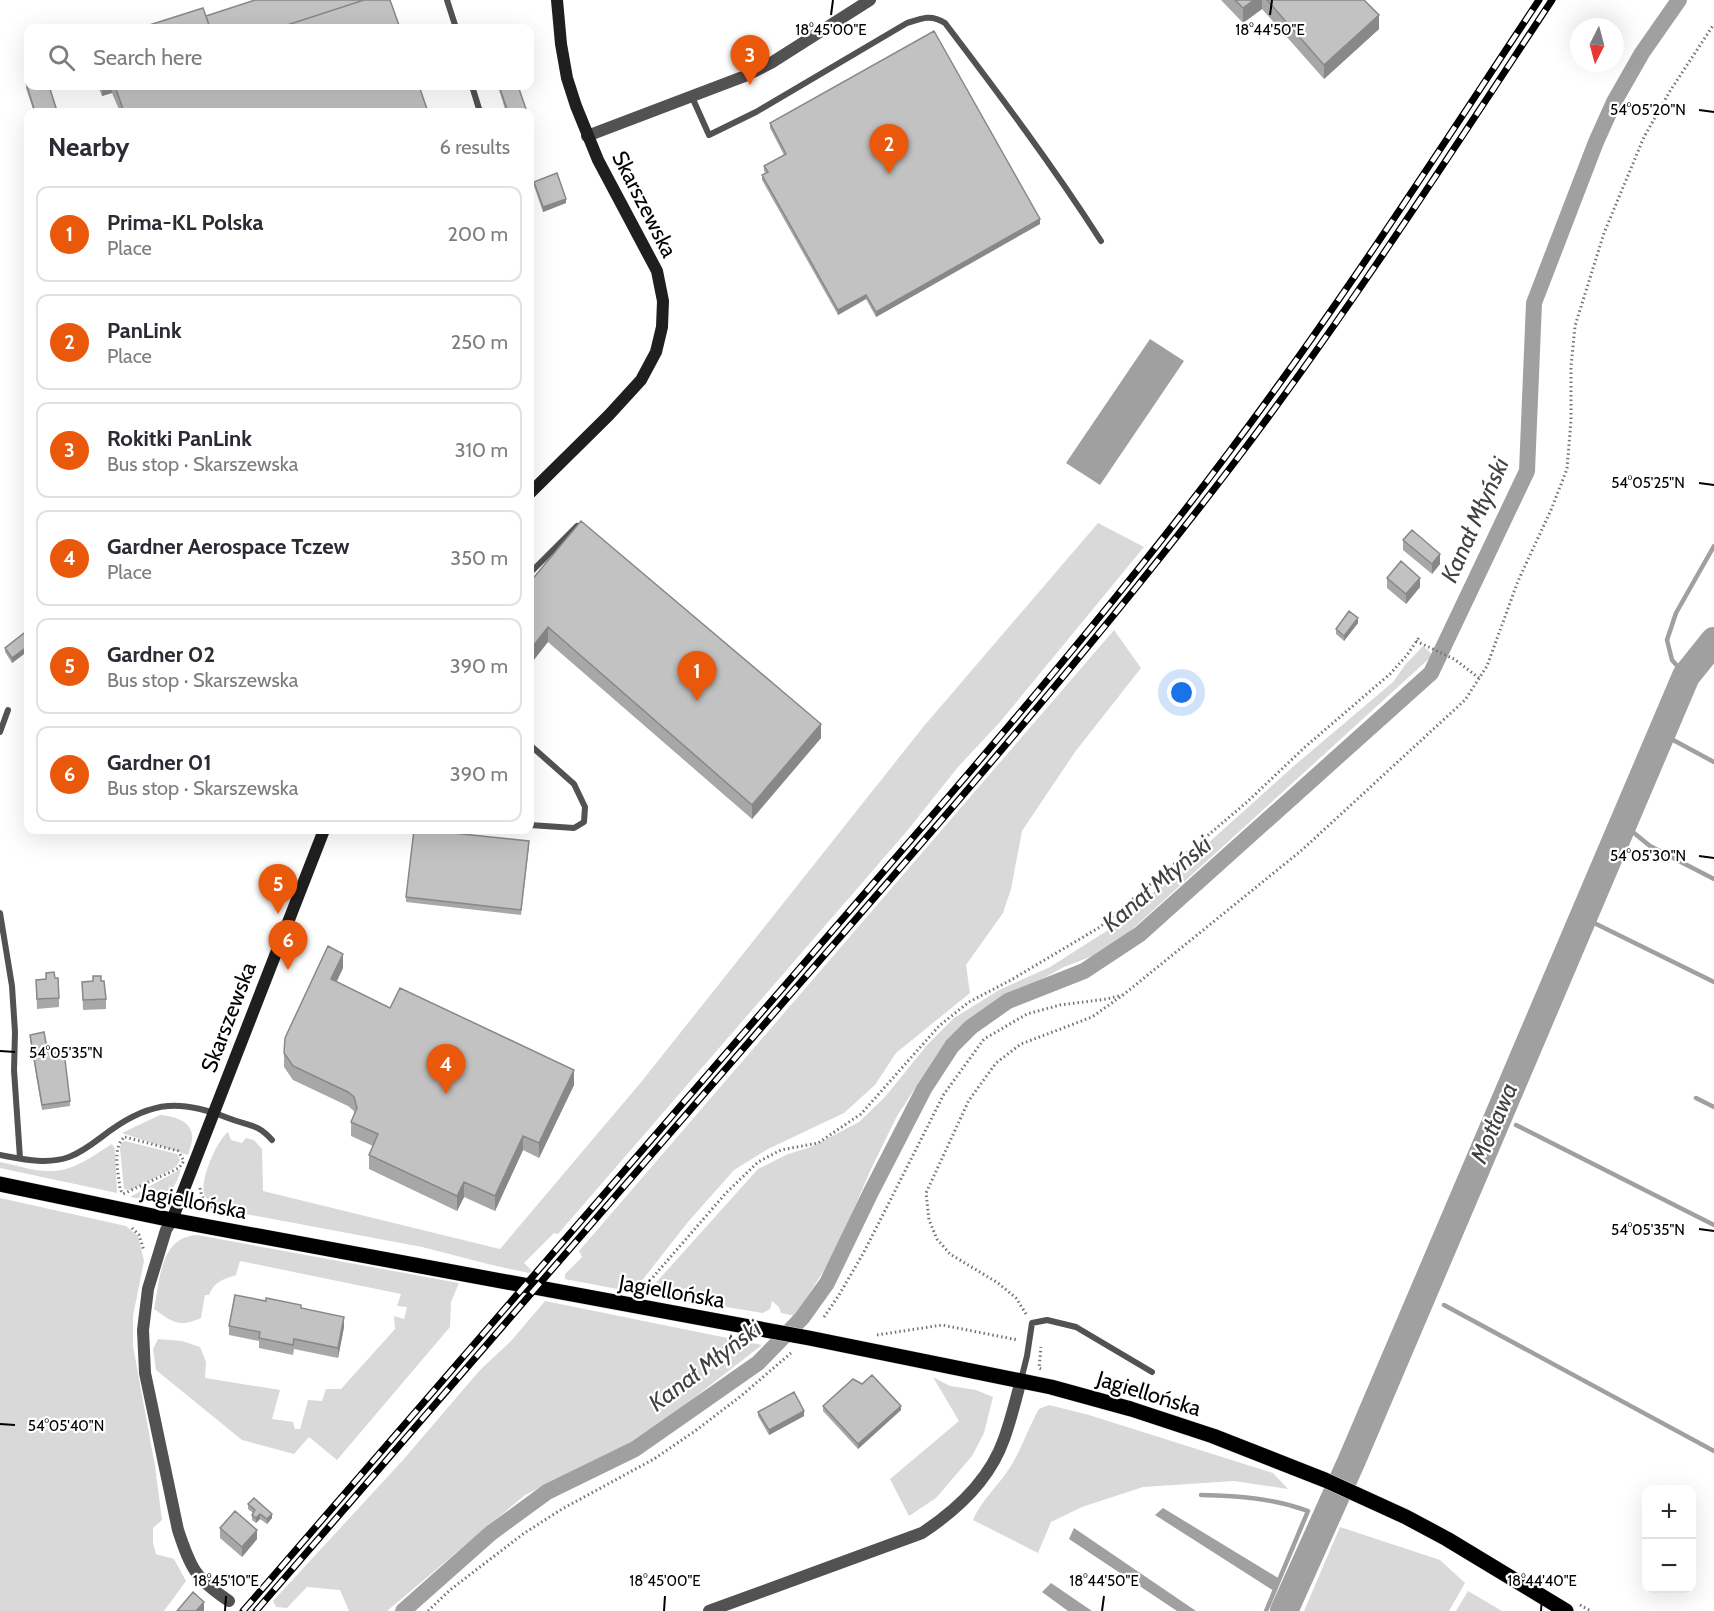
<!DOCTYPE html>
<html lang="en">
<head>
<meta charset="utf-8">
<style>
  :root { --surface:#fff; --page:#f2f2f3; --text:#2b2b33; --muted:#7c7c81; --line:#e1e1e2; --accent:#ea580c }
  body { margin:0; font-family:Cabin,sans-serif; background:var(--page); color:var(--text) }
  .controls { position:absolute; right:18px; bottom:18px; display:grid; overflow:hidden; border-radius:12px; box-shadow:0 6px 24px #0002 }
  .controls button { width:54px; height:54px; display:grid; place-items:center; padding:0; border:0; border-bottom:2px solid var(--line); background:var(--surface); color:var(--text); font:30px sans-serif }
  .compass { position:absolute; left:1570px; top:18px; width:54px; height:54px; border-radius:50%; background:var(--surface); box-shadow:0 6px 24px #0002; rotate:186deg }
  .you { position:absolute; left:1182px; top:693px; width:21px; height:21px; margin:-15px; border:4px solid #fff; border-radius:50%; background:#1a73e8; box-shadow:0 0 0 9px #1a73e833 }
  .badge { display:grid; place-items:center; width:39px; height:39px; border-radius:50%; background:var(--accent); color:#fff; font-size:20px; font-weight:700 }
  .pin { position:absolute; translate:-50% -50px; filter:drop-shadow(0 2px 3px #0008) }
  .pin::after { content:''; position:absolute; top:32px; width:21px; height:18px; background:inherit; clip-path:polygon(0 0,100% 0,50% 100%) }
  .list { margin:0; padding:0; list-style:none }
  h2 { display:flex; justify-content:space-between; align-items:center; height:78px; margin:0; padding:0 24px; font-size:26px }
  h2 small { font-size:20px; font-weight:400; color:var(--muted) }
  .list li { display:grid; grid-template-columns:39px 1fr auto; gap:18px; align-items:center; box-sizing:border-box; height:96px; margin:0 12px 12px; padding:0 12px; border:2px solid var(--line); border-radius:12px }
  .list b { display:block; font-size:22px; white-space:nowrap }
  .list p { margin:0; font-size:20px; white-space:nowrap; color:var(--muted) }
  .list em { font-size:20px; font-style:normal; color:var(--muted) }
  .icon { flex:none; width:33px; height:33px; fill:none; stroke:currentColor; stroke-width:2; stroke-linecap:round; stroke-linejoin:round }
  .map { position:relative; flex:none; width:1714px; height:1611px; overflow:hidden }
  .search { position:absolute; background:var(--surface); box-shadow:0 6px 24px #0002; left:24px; top:24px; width:510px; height:66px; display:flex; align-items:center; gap:15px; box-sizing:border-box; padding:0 21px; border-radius:12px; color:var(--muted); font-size:22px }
  .panel { position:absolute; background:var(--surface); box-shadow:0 6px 24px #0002; left:24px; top:108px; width:510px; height:726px; border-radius:12px }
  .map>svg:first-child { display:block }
  .green { fill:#d9d9d9 }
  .water { fill:#a0a0a0 }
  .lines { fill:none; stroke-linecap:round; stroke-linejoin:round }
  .stream { stroke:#a0a0a0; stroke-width:4.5 }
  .canal { stroke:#a0a0a0; stroke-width:16 }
  .river { stroke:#a0a0a0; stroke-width:28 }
  .primary-casing { stroke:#dbdbdb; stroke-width:16 }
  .path { stroke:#747474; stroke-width:3; stroke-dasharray:1.5 3; stroke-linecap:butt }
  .lane { stroke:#525252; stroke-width:6 }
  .street { stroke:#525252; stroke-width:12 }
  .secondary { stroke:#1f1f1f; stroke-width:12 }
  .primary { stroke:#000; stroke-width:15 }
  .rail-casing { stroke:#000; stroke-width:7 }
  .rail { stroke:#fff; stroke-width:4.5; stroke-dasharray:14; stroke-linecap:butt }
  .wall { fill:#a7a7a7 }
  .shaded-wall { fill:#888 }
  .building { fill:#c2c2c2; stroke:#888; stroke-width:1.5 }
  .ticks { fill:none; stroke:#000; stroke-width:2 }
  .labels { text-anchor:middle; stroke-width:4.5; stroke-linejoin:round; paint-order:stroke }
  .street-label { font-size:22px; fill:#000; stroke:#fff }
  .water-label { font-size:24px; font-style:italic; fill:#414141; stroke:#fff }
  .ticks-label { font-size:15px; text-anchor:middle; fill:#000; stroke:#fff; stroke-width:4.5; stroke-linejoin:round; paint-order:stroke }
</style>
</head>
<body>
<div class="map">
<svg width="1714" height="1611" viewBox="0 0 1714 1611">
  <rect width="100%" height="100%" fill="#fff"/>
  <path class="green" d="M1098,523L1144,547L1000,722L958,767L907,831L558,1234L554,1233L524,1263L532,1271L529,1273L492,1265L422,1247L224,1210C217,1206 209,1204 205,1196C198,1183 217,1140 228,1132L231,1140L242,1143L246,1138L254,1140L262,1149L263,1191L500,1249L642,1081L924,726Z
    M1114,630L1141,668L1075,752L1022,831L1011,889L1003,913L966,965L970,993L896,1053L875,1085L844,1113L768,1149L734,1170L688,1222L633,1292L565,1279V1274L582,1257L579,1251Z
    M1423,646L1433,655L1127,934L1095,955L1064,967L976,1015L938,1053L897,1116L871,1169L835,1253L795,1316L781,1313L779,1307L772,1301L770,1309L763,1313L653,1295V1286L758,1169L788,1154L811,1147L859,1122L885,1097L927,1045L954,1018L999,990L1050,967L1119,923L1295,765L1393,682L1405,665Z
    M160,1115C172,1116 191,1120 192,1135C193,1141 190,1149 188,1155L122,1133Z
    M125,1141L177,1154L180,1160L176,1167L131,1190L124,1189L120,1149L121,1143Z
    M112,1144L115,1149L117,1193L0,1168V1162C16,1165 35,1172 52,1171C74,1171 94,1155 112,1144Z
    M181,1169C173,1199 158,1201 130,1197Z
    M0,1198L126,1226L138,1236L144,1261L133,1316V1346L155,1466L162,1520L153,1528V1543L156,1554L174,1559L186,1581L164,1611H0Z
    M197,1235L459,1283L451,1302L450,1327L337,1460L309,1437L294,1454L242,1440L156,1370L153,1349L158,1339L182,1341L200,1347L206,1362L205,1378L280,1390L272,1419L293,1422L295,1429H300L308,1400L322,1401L326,1389H341L395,1329L394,1316L404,1319L407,1307L397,1306L401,1294L240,1261L236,1275C222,1280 215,1281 209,1295H205L201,1318C178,1328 173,1322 154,1309C160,1280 160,1237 197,1235Z
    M545,1301L762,1345L646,1435L525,1495L387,1611H349L340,1590L307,1587L287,1608L276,1607L273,1601L403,1460L480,1370L511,1341Z
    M933,1377L950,1386L976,1390L993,1397L984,1433L972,1456L936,1498L909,1516L890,1479L959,1421Z
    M1049,1405L1089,1415L1273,1473L1288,1489L1234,1481L1143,1487L1082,1507L1051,1522L1038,1553L973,1520C981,1501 997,1487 1009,1469C1021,1451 1028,1428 1039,1409Z
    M1340,1527L1440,1560L1465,1583L1449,1611H1304Z
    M1468,1591L1502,1611H1456Z"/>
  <path class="water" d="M1150,339L1184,361L1100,485L1066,463Z
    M1163,1508L1280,1579L1274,1591L1155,1515Z
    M1074,1528L1196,1611H1177L1069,1539Z
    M1051,1583L1092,1611H1068L1042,1592Z"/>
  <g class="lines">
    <path class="stream" d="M1686,676L1672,660L1667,640L1676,613L1714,546
      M1662,734L1714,762
      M1623,824L1650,846L1714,879
      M1584,918L1714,982
      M1696,1098L1714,1107
      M1516,1125L1714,1225
      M1444,1305L1714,1451
      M1201,1495C1239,1496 1272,1498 1308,1511L1266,1611"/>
    <path class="canal" d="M403,1611L491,1533L547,1492L635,1449L758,1363L802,1318L827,1283L871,1192L924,1089L952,1046L971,1027L1008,1001L1084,971L1140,934L1431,673L1527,471L1534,303L1596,142L1614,102L1642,53L1679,0"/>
    <path class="river" d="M1284,1611L1352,1460L1686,676L1714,641"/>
    <g class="primary-casing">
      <path id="primary" d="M0,1184L172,1220L809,1338L1051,1387L1131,1409L1213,1436L1325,1480L1406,1517L1447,1539L1566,1611"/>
    </g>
    <path class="path" d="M1416,641L1454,659L1479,678
      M125,1137L178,1151L184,1161L179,1168L123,1194L120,1189C119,1175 111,1147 125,1137Z
      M200,1188C202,1204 213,1210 228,1213
      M132,1228L139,1235L144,1251
      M643,1292L647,1284L726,1193L758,1162L781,1150L818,1143L861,1114L939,1026L969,1002L1011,980L1100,927L1247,802L1305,747L1390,674L1407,655L1420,636
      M1026,1314L1016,1298L998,1283L950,1254L937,1239L929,1220L926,1193L969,1100L996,1063L1021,1044L1092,1017L1123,995L1302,850L1465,700L1487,666L1518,581L1551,510L1567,469L1571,420V367L1575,326L1604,233L1644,137L1670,91L1714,24
      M824,1317L839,1295L864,1252L944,1094L984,1039L1027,1014L1060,1005L1107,999L1122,995
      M877,1335L942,1325L1018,1340
      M1041,1369L1039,1368L1041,1347
      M1580,1605L1591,1611
      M428,1611L450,1590L523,1534L562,1509L654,1459L695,1431L741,1396L791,1353"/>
    <path class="lane" d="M447,0L456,28
      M472,86L480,112
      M692,97L709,135L756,112L907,23C922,18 931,14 945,23C999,94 1053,166 1101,241
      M530,573L577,526
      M0,732L8,710
      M530,745L574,784L585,807L584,822L574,828L530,825
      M0,913L12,986L15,1032L14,1070L20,1158
      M0,1155C22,1159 47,1165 69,1157C85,1151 97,1140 111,1130C153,1100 182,1100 228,1118C248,1126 257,1123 272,1140
      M1021,1380L1027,1356L1032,1323L1047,1320L1076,1327L1152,1372"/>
    <path class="street" d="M587,136L745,76L771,63L870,0
      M172,1220L166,1230L148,1289L143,1330L145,1373L178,1530C191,1569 195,1578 229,1601
      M709,1611L922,1533C957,1510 990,1479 1004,1439C1011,1420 1016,1399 1021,1380"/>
    <path class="secondary" d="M530,493L609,415L641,380L656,352L662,327L663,301L657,271L598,160L576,106L567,78L561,44L557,0
      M172,1220L324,830"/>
    <use href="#primary" class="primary"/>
    <g class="rail-casing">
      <path id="rail" d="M243,1611L949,796C1045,684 1140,571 1229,452C1339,306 1438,152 1539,0
        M256,1611C435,1404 615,1197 794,990C944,818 1095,645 1234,463C1347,314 1449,156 1552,0"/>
    </g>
    <use href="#rail" class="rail"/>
  </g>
  <path class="wall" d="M1221,0H1364L1379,29L1324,79L1262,9L1243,23Z
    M26,83L57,112H34L26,88Z
    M98,86H419L428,112H120L112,93L102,96Z
    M499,86L527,112H506L499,90Z
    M770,123L1040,224L876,317L866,299L838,315L762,180V175L766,173L764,171V166L784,155L770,128Z
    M534,182L566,203L543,212L534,186Z
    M1403,540L1440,564L1432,574L1403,550Z
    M1387,578L1420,587L1406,604L1387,588Z
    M530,582L821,738L752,819L548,642Z
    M1358,623L1344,641L1336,634V629Z
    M28,630V651L12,663L5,652V648Z
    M529,846L521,915L406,902V897Z
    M343,968L336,982L390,1008L574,1085L539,1158L523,1150L495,1211L464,1197L457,1211L369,1169V1155L373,1146L351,1136V1122L354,1114V1111L348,1106L293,1080L284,1067V1053Z
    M55,978L59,998V1007L37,1009L36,980Z
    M101,981L106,999V1009L83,1010L82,982Z
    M30,1035L48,1054L70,1101V1106L42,1110L30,1039Z
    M301,1308L344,1327L338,1358L294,1349L293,1355L259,1348V1341L229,1335V1326Z
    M823,1406L901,1410L858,1449L823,1411Z
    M758,1412L804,1416L769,1435L758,1416Z
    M248,1504L272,1518L267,1524L260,1519L256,1523L252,1520V1515L253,1513L248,1509Z
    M220,1528L257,1539L242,1557L220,1538Z"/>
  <path class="shaded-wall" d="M1254,0H1262V9L1243,23V8Z
    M1379,15V29L1324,79V65Z
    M102,86H112V93L102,96Z
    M566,199V203L543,212V207Z
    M1040,219V224L876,317V312Z
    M866,295V299L838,315V310Z
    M1440,554V564L1432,574V564Z
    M1420,578V587L1406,604V594Z
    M1358,618V623L1344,641V636Z
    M548,627V642L530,665V650Z
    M28,646V651L12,663V658Z
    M821,724V738L752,819V805Z
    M343,954V968L331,994V979Z
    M574,1070V1085L539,1158V1143Z
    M523,1136V1150L495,1211V1196Z
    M464,1182V1197L457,1211V1196Z
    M344,1317V1327L338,1358V1348Z
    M901,1406V1410L858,1449V1444Z
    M804,1411V1416L769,1435V1430Z
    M260,1514V1519L256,1523V1518Z
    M272,1514V1518L267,1524V1519Z
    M257,1530V1539L242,1557V1547Z
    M204,1602V1611H196Z"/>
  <path class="building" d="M255,0H364L278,28H210L206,16Z
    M364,0H390L400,28H278Z
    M1235,0H1254L1243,8Z
    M1267,0H1364L1379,15L1324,65Z
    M203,8L210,28H140Z
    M934,31L1040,219L876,312L866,295L838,310L762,175L768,172L764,166L786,154L770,123Z
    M28,82V86H49L57,111L52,112H35L26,83Z
    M115,86H419L428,112H124Z
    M499,86H518L527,112H508Z
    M557,173L566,199L543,207L534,182Z
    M581,521L821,724L752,805L548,627L530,650V582Z
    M1412,530L1440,554L1432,564L1403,540Z
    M1401,561L1420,578L1406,594L1387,578Z
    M1349,611L1358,618L1344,636L1336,629Z
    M28,630V646L12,658L5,648Z
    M414,830H424L529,841L521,910L406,897Z
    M328,946L343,954L331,979L390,1008L400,988L574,1070L539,1143L523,1136L495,1196L464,1182L457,1196L369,1155L378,1134L351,1122L357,1108L354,1097L348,1092L293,1066L284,1053L285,1038Z
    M54,972L55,978H58L59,998L37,999L36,980L46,979V973Z
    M93,976H101V981H104L106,999L83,1000L82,982L93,981Z
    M44,1032L48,1054L64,1052L70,1101L42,1105L30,1035Z
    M235,1295L266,1301V1298L301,1305V1308L344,1317L338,1348L294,1339L293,1345L259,1338L260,1332L229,1326Z
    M872,1375L901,1406L858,1444L823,1406L853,1379L862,1384Z
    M794,1392L804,1411L769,1430L758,1412Z
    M254,1498L272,1514L267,1519L260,1514L256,1518L252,1515L255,1510L248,1504Z
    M235,1511L257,1530L242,1547L220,1528Z
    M193,1592L204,1602L196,1611H177Z"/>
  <path class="ticks" d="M831,15L833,0M1270,15L1272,0M1699,110L1714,112M1699,483L1714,485M1699,856L1714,858M0,1051L15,1052M1699,1229L1714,1231M0,1424L15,1425M225,1611L226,1596M664,1611L665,1596M1102,1611L1104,1596M1541,1611L1542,1596"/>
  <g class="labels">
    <g class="street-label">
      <text transform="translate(645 204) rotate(63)" y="8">Skarszewska</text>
      <text transform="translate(228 1017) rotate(-69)" y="8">Skarszewska</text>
      <text transform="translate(194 1201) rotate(11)" y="8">Jagiellońska</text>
      <text transform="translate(672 1291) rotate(10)" y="8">Jagiellońska</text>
      <text transform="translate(1149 1393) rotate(17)" y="8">Jagiellońska</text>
    </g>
    <g class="water-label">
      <text transform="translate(1475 520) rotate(-66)" y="8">Kanał Młyński</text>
      <text transform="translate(1157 884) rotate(-40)" y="8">Kanał Młyński</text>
      <text transform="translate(1494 1123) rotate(-67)" y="8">Motława</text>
      <text transform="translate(705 1366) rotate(-37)" y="8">Kanał Młyński</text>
    </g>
  </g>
  <g class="ticks-label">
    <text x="831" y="35">18°45'00"E</text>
    <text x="1270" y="35">18°44'50"E</text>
    <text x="1648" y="115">54°05'20"N</text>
    <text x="1648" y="488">54°05'25"N</text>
    <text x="1648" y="861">54°05'30"N</text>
    <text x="66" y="1058">54°05'35"N</text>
    <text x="1648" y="1235">54°05'35"N</text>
    <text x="66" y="1431">54°05'40"N</text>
    <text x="226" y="1586">18°45'10"E</text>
    <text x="665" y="1586">18°45'00"E</text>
    <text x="1104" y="1586">18°44'50"E</text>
    <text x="1542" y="1586">18°44'40"E</text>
  </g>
</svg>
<div class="controls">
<button>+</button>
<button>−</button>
</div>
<svg class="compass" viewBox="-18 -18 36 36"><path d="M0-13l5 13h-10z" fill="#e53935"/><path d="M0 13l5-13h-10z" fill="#7c7c81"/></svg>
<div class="you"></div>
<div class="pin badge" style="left:697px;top:701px">1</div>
<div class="pin badge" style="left:889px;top:174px">2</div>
<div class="pin badge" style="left:750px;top:85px">3</div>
<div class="pin badge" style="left:446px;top:1094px">4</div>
<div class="pin badge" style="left:278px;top:914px">5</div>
<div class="pin badge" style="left:288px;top:970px">6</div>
<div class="search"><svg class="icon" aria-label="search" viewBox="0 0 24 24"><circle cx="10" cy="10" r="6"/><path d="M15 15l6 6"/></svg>Search here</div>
<section class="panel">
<h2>Nearby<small>6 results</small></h2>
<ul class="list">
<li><span class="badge">1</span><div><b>Prima-KL Polska</b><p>Place</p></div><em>200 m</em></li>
<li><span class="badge">2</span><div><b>PanLink</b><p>Place</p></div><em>250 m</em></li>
<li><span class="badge">3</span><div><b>Rokitki PanLink</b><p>Bus stop · Skarszewska</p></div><em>310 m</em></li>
<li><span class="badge">4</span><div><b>Gardner Aerospace Tczew</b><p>Place</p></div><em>350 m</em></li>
<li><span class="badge">5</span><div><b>Gardner 02</b><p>Bus stop · Skarszewska</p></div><em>390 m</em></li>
<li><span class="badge">6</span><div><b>Gardner 01</b><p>Bus stop · Skarszewska</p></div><em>390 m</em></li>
</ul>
</section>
</div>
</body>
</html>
